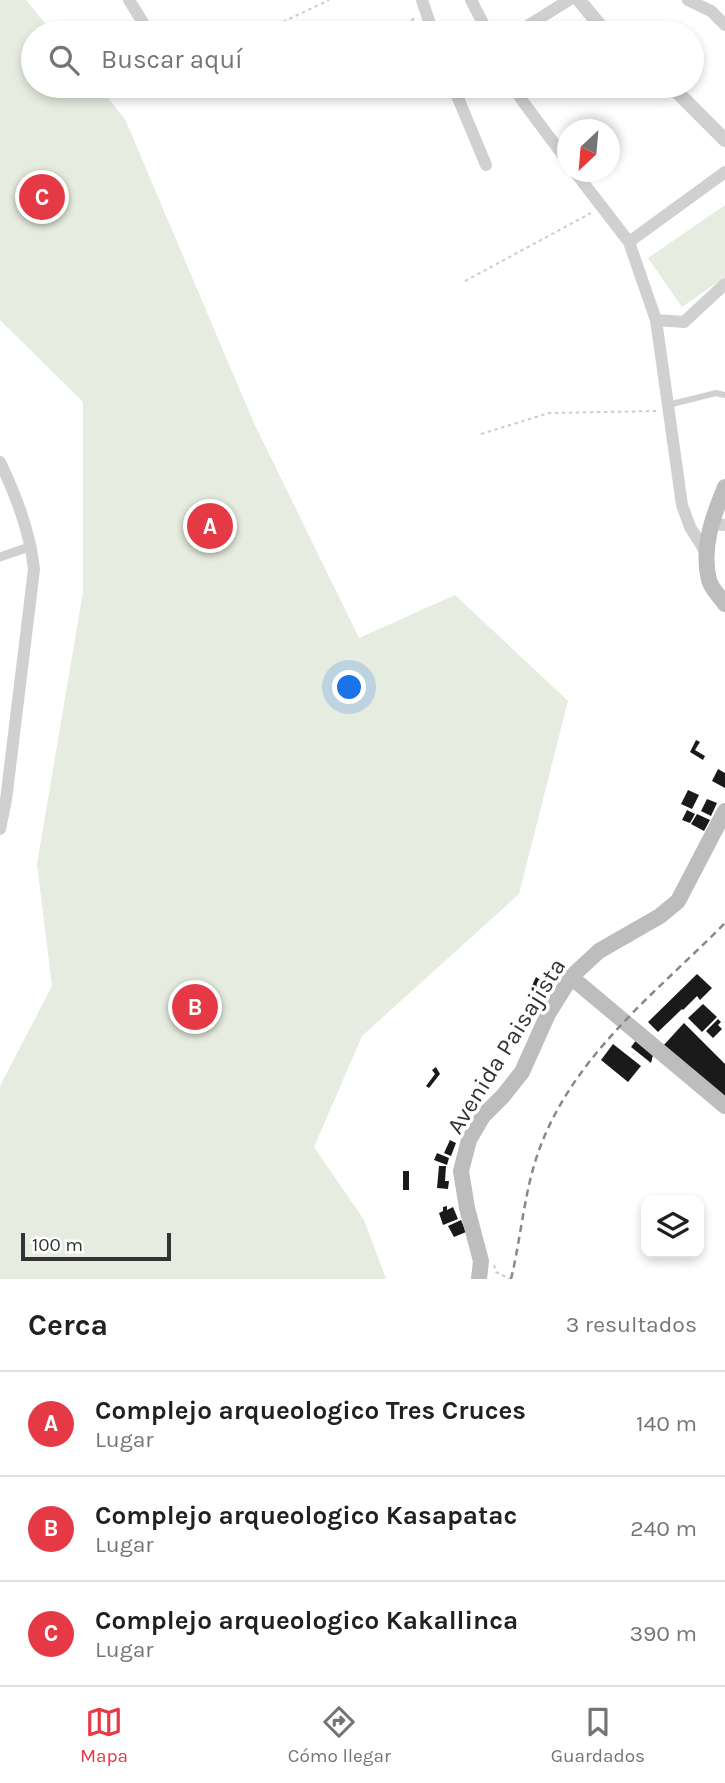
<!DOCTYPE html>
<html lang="es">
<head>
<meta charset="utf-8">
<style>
  :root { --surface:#fff; --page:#f6f6f6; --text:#202124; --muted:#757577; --line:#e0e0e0; --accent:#e63946 }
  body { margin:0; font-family:Karla,sans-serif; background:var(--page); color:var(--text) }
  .controls { position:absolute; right:21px; bottom:21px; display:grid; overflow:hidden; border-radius:14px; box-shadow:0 4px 10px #0003 }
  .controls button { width:63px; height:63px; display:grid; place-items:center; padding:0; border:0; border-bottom:2px solid var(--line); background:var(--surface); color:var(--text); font:35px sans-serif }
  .compass { position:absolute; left:557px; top:119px; width:63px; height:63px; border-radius:50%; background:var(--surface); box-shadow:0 4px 10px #0003; rotate:206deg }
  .scale { position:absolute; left:21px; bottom:18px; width:150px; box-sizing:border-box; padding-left:7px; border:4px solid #333; border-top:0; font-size:19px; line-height:24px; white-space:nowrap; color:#333; -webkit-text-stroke:5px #fff; paint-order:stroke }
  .you { position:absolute; left:350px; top:688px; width:24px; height:24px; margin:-18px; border:5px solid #fff; border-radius:50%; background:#1a73e8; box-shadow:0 0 0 10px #1a73e833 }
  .badge { display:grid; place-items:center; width:46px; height:46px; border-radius:50%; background:var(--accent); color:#fff; font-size:23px; font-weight:700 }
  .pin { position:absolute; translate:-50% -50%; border:4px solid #fff; box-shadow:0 2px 7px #0006 }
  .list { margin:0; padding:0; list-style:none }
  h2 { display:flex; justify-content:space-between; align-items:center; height:91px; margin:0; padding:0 28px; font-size:30px }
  h2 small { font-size:23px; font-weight:400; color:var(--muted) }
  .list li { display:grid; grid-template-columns:46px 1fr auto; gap:21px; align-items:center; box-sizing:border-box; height:105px; padding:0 28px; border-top:2px solid var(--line) }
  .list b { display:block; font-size:26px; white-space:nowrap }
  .list p { margin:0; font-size:23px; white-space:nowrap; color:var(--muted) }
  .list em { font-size:23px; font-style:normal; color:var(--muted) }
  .icon { flex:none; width:38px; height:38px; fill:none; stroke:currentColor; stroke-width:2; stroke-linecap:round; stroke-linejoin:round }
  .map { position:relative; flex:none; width:725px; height:1279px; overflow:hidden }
  .search { position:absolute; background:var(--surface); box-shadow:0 4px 10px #0003; left:21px; right:21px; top:21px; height:77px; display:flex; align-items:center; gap:18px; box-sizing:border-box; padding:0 24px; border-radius:38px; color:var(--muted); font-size:26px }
  .sheet { height:406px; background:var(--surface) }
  nav { display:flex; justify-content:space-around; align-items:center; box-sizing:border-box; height:98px; border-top:2px solid var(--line); background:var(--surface); font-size:19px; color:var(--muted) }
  nav a { display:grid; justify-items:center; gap:4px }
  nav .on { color:var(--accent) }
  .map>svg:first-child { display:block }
  .green { fill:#e6ecdf }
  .building { fill:#1a1a1a }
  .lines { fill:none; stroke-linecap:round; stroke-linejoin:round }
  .path { stroke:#cdcdcd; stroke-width:2; stroke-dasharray:3.5 3.5; stroke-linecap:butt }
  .service { stroke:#d0d0d0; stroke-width:6 }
  .pedestrian { stroke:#d0d0d0; stroke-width:9 }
  .minor { stroke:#d0d0d0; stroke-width:12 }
  .tertiary { stroke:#d0d0d0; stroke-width:14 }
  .secondary { stroke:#bdbdbd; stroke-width:16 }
  .rail { stroke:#888; stroke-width:2.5; stroke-dasharray:7 5; stroke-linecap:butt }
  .labels { text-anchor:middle; stroke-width:7; stroke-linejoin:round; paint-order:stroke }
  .street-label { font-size:24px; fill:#333; stroke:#fff }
</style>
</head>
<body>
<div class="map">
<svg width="725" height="1279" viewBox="0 0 725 1279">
  <rect width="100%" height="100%" fill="#fff"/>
  <path class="green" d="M0,0H26L53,33H33V86H98L125,119L253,421L359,638L455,595L568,701L519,894L362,1036L314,1147L364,1220L386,1279H0V1086L52,986L37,864L83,592V402L0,320Z
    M725,205V277L682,307L648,258Z"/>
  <path class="building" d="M696,740L700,742L695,750L705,756L703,760L690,752Z
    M718,769L725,773V788L712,781Z
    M688,790L699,795L692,809L681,804Z
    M707,799L717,803L711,816L701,811Z
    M687,810L695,814L690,823L682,820Z
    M697,814L710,820L704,831L691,824Z
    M697,974L712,988L700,1000L697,996L683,1010L682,1009L658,1032L648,1022Z
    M536,977L552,988L545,999L531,988Z
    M703,1004L717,1017L702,1032L688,1018Z
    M718,1019L721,1022L718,1025L722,1029L713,1038L706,1031Z
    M684,1023L725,1064V1098L662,1047Z
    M637,1039L654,1051L651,1063L631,1047Z
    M613,1044L641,1066L628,1082L601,1060Z
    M436,1067L440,1074L429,1088L426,1086L435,1074L432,1070Z
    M450,1140L456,1143L451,1156L444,1153Z
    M437,1153L449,1158L447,1165L434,1160Z
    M439,1166H446L445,1181H449L448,1189L437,1188Z
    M403,1171H409V1190H403Z
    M447,1206V1210L453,1207L458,1219L443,1225L439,1213L443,1211V1207Z
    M461,1220L466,1232L454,1237L448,1226Z"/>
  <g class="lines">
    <path class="path" d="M283,22L329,0
      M386,33L416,18
      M465,281L591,213
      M481,434L549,413L656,411
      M494,1265L496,1272L510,1279"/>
    <path class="service" d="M668,405L716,393L725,395"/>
    <path class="pedestrian" d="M0,557L32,546"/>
    <path class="minor" d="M129,0L147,29
      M422,0L433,33
      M471,0L488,33
      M688,0L711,11L725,25
      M516,33L569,0
      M453,86L486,165
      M514,86L521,99L568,162
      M575,172L629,242L656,320L682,505L690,527L707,554
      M629,242L725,172
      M656,320L684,322L725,284
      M0,462C16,495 30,532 34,569L6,800L0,829
      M710,524L725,525"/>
    <path class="tertiary" d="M579,0L606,33
      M671,86L725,140"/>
    <path class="secondary" d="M725,487C713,516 701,548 709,580C711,588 720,597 725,604
      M571,977L725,1106
      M479,1279L481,1261L467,1208L461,1171L469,1140L483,1116L503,1096L522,1072L548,1014L571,977L599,951L660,916L678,901L725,811"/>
    <path class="rail" d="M511,1279C521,1238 524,1193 538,1153C572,1056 656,993 725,923"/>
  </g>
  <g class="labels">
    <g class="street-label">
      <text transform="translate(506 1046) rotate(-58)" y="8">Avenida Paisajista</text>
    </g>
  </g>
</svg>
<div class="controls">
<button><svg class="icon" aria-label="layers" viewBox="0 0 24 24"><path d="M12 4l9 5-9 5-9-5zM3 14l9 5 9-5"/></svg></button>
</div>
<svg class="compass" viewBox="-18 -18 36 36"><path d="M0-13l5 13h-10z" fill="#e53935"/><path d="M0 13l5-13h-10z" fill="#757577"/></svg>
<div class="scale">100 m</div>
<div class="you"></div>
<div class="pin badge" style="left:210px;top:526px">A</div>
<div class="pin badge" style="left:195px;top:1007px">B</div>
<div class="pin badge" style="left:42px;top:197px">C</div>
<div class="search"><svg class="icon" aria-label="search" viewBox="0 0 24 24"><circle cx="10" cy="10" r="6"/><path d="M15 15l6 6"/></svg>Buscar aquí</div>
</div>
<section class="sheet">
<h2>Cerca<small>3 resultados</small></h2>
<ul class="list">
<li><span class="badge">A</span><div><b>Complejo arqueologico Tres Cruces</b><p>Lugar</p></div><em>140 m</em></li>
<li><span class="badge">B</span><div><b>Complejo arqueologico Kasapatac</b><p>Lugar</p></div><em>240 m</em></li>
<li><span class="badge">C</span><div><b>Complejo arqueologico Kakallinca</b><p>Lugar</p></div><em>390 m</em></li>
</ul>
</section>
<nav>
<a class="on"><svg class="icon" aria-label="map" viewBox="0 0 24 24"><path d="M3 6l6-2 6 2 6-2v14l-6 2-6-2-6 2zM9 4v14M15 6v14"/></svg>Mapa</a>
<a><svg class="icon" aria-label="directions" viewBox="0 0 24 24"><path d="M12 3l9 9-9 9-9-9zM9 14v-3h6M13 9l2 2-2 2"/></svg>Cómo llegar</a>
<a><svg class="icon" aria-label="saved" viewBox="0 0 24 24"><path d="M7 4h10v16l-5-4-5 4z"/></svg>Guardados</a>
</nav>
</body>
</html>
